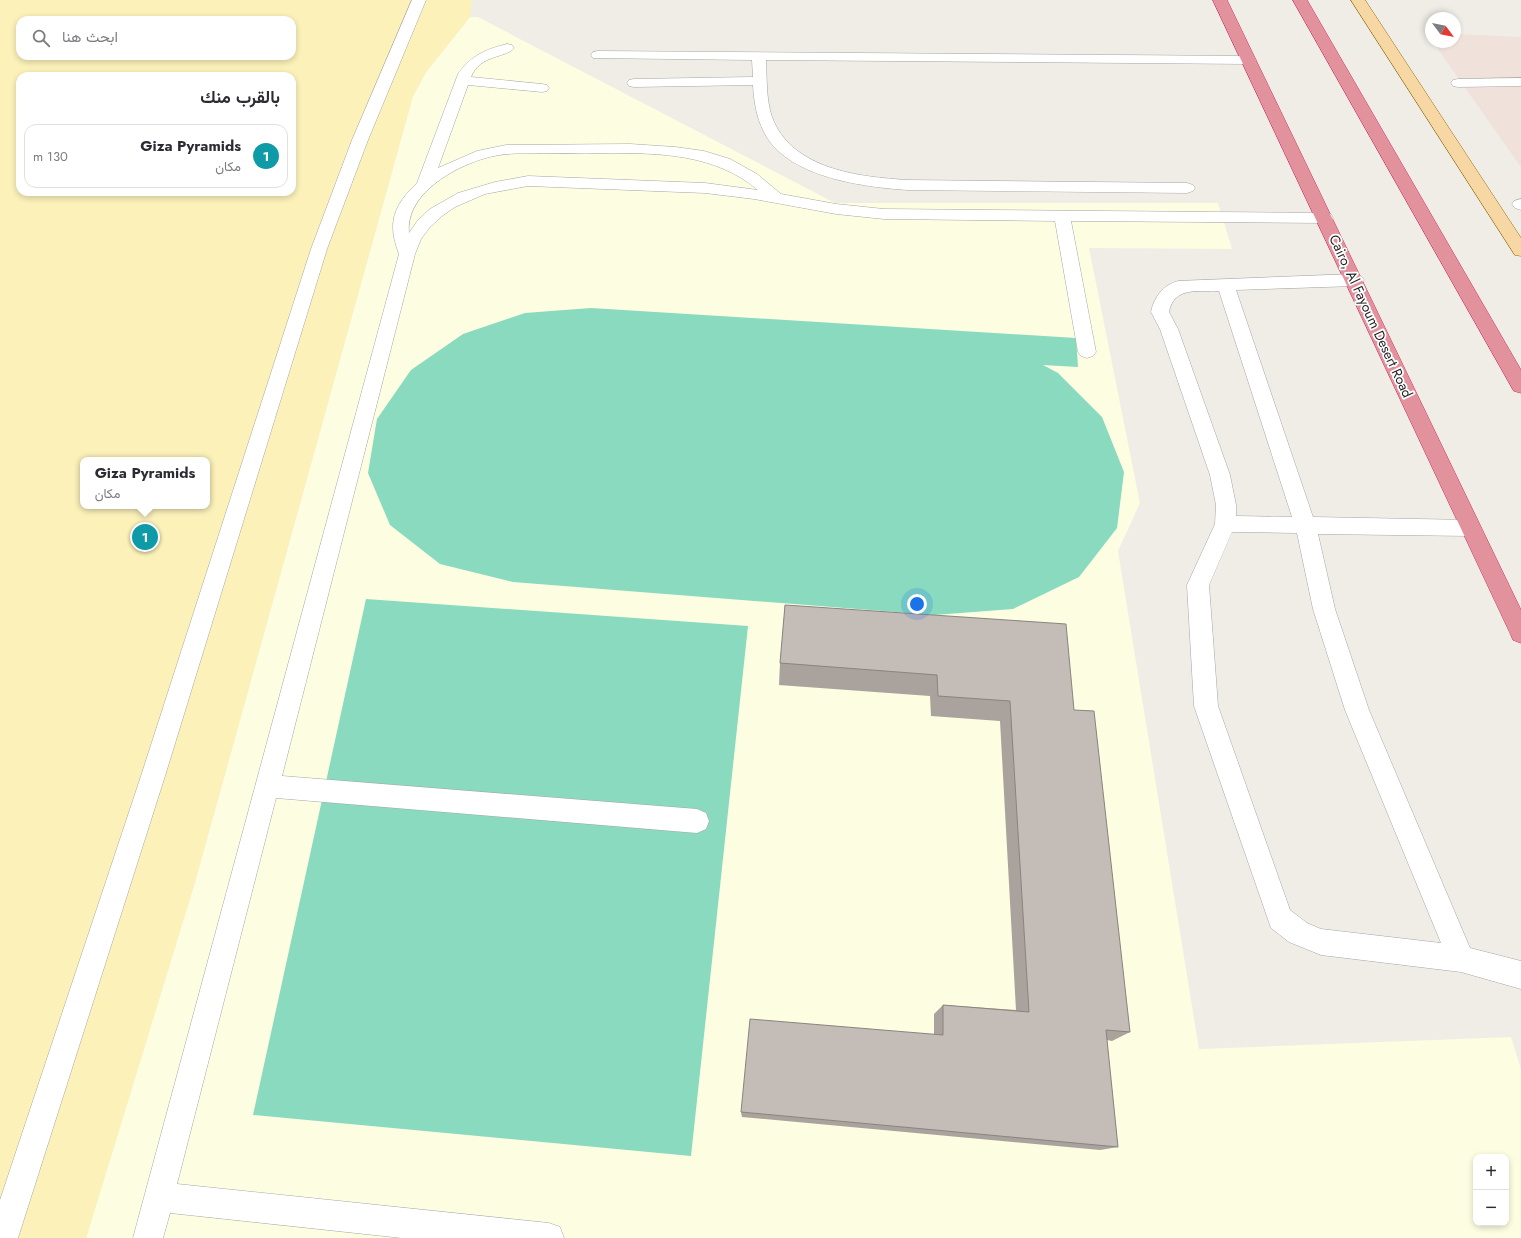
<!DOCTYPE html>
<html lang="ar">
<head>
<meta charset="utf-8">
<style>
  :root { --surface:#fff; --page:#f7f7f7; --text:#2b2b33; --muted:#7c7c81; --line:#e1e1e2; --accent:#c3150c }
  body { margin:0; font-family:Jost,Vazirmatn,sans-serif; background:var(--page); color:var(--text); direction:rtl }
  .controls { position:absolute; right:12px; bottom:12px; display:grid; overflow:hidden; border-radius:8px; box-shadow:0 2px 6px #0003 }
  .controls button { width:36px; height:36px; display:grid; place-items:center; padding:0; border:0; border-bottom:1px solid var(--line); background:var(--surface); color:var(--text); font:20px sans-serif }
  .compass { position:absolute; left:1425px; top:12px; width:36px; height:36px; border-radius:50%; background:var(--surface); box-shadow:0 2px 6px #0003; rotate:122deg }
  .you { position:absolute; left:917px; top:604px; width:14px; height:14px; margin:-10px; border:3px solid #fff; border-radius:50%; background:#1a73e8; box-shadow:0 0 0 6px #1a73e833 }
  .badge { display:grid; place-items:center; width:26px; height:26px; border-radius:50%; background:var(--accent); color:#fff; font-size:13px; font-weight:700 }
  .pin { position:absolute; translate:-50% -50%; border:2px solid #fff; box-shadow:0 1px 4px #0006 }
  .popup { position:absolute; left:80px; top:457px; width:130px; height:52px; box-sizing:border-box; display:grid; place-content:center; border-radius:8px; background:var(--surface); filter:drop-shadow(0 1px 3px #0005); font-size:13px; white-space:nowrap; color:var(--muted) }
  .popup b { font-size:15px; color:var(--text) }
  .popup::after { content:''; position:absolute; left:50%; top:100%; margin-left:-8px; border:8px solid transparent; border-top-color:var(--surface) }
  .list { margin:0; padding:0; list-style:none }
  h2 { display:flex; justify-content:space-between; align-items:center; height:52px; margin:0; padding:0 16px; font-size:17px }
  h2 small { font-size:13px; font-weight:400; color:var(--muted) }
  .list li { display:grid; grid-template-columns:26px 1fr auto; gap:12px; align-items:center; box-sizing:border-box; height:64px; margin:0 8px 8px; padding:0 8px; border:1px solid var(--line); border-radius:12px }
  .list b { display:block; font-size:15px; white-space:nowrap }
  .list p { margin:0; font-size:13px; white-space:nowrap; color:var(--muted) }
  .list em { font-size:13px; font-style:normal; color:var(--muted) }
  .icon { flex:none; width:22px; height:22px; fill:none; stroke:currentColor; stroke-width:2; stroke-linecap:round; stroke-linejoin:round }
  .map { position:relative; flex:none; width:1521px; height:1238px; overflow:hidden; direction:ltr }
  .search { position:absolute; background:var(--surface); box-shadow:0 2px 6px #0003; left:16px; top:16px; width:280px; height:44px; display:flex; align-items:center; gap:10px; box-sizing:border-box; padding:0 14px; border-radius:12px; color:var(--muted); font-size:15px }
  .panel { position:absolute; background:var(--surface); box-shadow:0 2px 6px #0003; left:16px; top:72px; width:280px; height:124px; border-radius:12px; direction:rtl }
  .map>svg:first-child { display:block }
  .education { fill:#fcfde1; fill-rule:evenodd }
  .military { fill:#f0e1da }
  .sand { fill:#fbf1b9; fill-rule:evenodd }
  .pitch { fill:#89dabf }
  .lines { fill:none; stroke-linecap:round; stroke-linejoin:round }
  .lane-casing { stroke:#a6a6a6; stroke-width:1 }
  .primary-casing { stroke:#926b09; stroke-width:1 }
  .highway-casing { stroke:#d1305f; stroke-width:1 }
  .lane { fill:#fff; fill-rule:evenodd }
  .primary { fill:#f7d7a4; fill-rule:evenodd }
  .highway { fill:#e2929d; fill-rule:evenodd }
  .wall { fill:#a9a29d }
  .building { fill:#c4bcb6; stroke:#89847f }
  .labels { text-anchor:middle; stroke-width:3.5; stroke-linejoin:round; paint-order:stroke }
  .street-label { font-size:14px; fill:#1f1f1f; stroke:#fff }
</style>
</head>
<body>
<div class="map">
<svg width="1521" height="1238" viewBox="0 0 1521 1238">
  <rect width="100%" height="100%" fill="#efede6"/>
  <path class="education" d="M470,17H478L835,203H1218L1232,249L1089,248L1140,503L1118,551L1199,1049L1511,1037L1521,1069V1238H86L195,882L413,96L426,72ZM1476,1157H1506V1223H1476Z"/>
  <path class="military" d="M1455,34L1521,37V167L1433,42H1455Z"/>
  <path class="sand" d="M0,0H472L470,17L426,72L413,96L195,882L86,1238H0ZM20,20H292V56H20ZM20,76H292V192H20ZM83,460H207V506H83Z"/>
  <path class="pitch" d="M591,308L1076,338L1078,367L1043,365L1058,373L1102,417L1124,472L1117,528L1079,577L1013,609L934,615L513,582L440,564L390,525L368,473L377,419L411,370L463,334L525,313Z
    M366,599L748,626L691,1156L253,1115Z"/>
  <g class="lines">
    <g class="lane-casing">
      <path id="lane" d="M412,0H426L368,140L327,249L165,776L18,1238H0V1200L141,776L311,249L352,140Z
        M507,44L512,45L514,48C507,58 480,54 471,77L542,84L547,85L549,88L547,91L542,92L468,85L438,168L477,151L506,145L630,144L675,147L704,151L730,159L757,174L781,194L836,204L884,209L1325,213L1331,214L1333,218L1331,222L1325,223L1071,221L1096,352L1093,356L1087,358L1081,356L1078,352L1055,221L884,219L836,214L754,199L705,193L528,186L485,194L455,207L442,216L430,227L421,239L415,254L282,776L697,809L706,813L709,821L706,829L697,833L276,798L177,1184L549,1223L560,1227L564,1238H402L170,1213L163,1238H133L399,254C387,223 393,206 417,183L458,74C470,56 486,49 507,44ZM540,153C563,153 585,154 608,153C661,153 715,154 758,190L705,183L528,176L495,182L458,193L430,209L418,220L409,233C405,192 460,163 494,156C509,153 525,153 540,153Z
        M598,51L1249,56L1254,57L1256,60L1254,63L1249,64L766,60C767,79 766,99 772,117C792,170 860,177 908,180L1187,183L1193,185L1195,188L1193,191L1187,193L908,190C864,187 791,178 766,136C757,120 754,103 753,85L634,87L629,86L627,83L629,80L634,79L753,77L752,60L593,58L591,55L593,52Z
        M1521,78V86L1458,87L1453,86L1451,83L1453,80L1458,79Z
        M1521,199V210L1515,208L1512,204L1514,201Z
        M1355,274L1361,276L1364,280L1361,284L1355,286L1236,290L1313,517L1470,520L1477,522L1480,528L1477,534L1470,536L1318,534L1335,609L1369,710L1470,948L1521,961V989L1461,972L1321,955L1289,942L1271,928L1194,706L1187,585L1215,524L1216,505L1210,475L1160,329L1151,312C1154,297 1163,285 1178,281ZM1219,291L1292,517L1236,516V505L1230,475L1178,329L1169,312C1174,286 1199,292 1219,291ZM1232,532L1297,533L1313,609L1345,710L1441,943L1321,929L1307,923L1290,910L1218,706L1209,585Z"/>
    </g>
    <g class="primary-casing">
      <path id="primary" d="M1351,0H1365L1521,238V256L1515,255Z"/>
    </g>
    <g class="highway-casing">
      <path id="highway" d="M1213,0H1227L1521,610V643L1513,640L1510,633Z
        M1293,0H1307L1521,370V393L1514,391Z"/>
    </g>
    <use href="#lane" class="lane"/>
    <use href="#primary" class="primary"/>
    <use href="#highway" class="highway"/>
  </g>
  <path class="wall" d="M785,605L1074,710L1130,1032L1112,1041L1107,1040L1118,1147L1100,1150L742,1117L741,1112L934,1034V1014L943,1005L1016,1010L1000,721L931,716L930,696L779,685L780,663Z"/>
  <path class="building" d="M785,605L1066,624L1074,710L1094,711L1130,1032L1106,1030L1118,1147L741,1112L750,1019L943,1035V1005L1029,1012L1010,701L938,696L937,675L780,663Z"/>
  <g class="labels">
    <g class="street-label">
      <text transform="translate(1371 316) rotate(65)" y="5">Cairo, Al Fayoum Desert Road</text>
    </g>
  </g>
</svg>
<div class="controls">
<button>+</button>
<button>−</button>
</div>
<svg class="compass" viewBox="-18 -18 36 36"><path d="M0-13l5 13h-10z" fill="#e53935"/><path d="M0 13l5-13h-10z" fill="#7c7c81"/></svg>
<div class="you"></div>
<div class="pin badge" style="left:145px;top:537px;background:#0f9aa8">1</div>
<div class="popup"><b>Giza Pyramids</b>مكان</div>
<div class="search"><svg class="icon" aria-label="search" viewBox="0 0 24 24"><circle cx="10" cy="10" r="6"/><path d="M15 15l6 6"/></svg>ابحث هنا</div>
<section class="panel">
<h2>بالقرب منك<small></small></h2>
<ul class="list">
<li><span class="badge" style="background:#0f9aa8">1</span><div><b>Giza Pyramids</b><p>مكان</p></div><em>130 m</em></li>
</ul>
</section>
</div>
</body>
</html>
